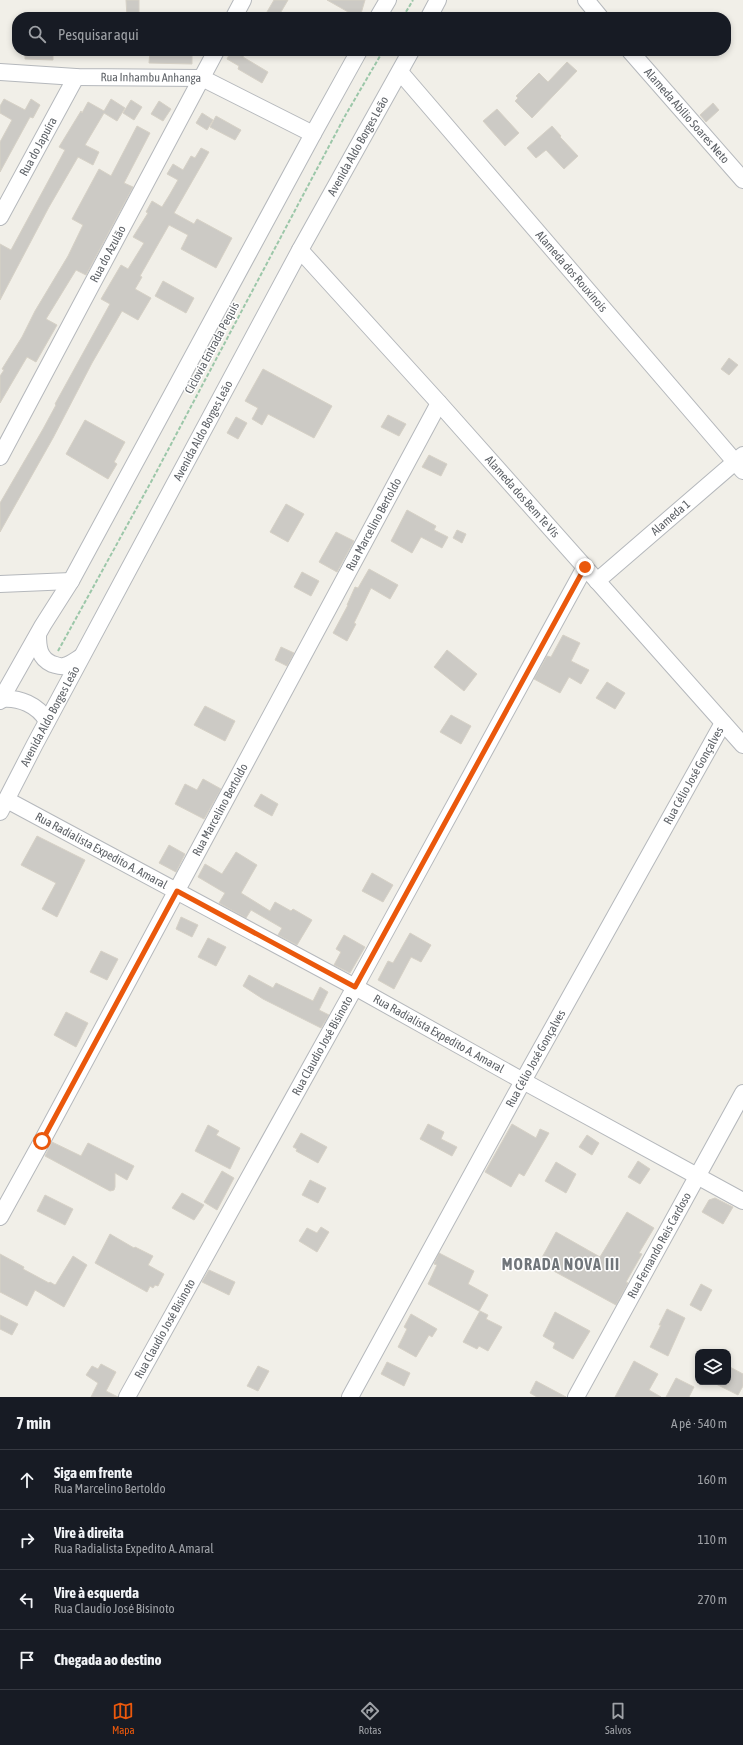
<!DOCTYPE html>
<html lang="pt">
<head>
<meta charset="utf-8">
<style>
  :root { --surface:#171b24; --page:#242831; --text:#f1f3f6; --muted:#9ea1a6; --line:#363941; --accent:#ea580c }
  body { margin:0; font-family:"Asap Condensed",sans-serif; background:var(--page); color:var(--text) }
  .controls { position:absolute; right:12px; bottom:12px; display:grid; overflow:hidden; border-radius:8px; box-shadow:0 2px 6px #0003 }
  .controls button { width:36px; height:36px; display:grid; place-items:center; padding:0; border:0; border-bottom:1px solid var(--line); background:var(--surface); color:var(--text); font:20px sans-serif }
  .stop { position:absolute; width:12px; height:12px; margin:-9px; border:3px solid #ea580c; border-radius:50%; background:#fff }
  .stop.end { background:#ea580c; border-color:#fff; box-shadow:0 1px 4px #0008 }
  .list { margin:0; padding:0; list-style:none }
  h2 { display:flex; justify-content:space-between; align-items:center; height:52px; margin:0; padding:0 16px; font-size:17px }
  h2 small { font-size:13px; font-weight:400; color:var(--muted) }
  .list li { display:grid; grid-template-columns:26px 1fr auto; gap:12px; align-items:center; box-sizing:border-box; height:60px; padding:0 16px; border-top:1px solid var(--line) }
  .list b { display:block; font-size:15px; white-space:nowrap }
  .list p { margin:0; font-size:13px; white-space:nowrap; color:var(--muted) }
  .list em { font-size:13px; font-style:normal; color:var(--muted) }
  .icon { flex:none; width:22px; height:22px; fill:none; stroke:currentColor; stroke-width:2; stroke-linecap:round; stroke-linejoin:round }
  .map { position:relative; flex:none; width:743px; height:1397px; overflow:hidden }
  .search { position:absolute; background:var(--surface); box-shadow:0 2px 6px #0003; left:12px; right:12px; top:12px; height:44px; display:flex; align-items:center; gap:10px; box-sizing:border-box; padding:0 14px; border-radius:16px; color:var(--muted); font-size:15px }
  .sheet { height:292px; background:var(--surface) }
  nav { display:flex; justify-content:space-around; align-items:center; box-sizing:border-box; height:56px; border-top:1px solid var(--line); background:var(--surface); font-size:11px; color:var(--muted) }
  nav a { display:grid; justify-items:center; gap:2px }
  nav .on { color:var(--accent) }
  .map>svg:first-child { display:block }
  .building { fill:#cccac5; stroke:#d6d1c6 }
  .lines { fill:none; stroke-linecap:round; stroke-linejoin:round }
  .minor-casing { stroke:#b5b8bc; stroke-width:18 }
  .path { stroke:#9cc7a9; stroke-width:2; stroke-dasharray:4 2; stroke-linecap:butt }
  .minor { stroke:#fff; stroke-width:16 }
  .route { stroke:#ea580c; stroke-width:5 }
  .labels { text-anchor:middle; stroke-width:3; stroke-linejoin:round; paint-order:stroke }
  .street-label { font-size:12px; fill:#5f6368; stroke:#fff }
  .district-label { font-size:16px; font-weight:bold; letter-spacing:1px; fill:#70757a; stroke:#fff }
</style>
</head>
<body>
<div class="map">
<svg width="743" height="1397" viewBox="0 0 743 1397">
  <rect width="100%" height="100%" fill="#f1efe8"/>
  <path class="building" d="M126,0H139V17H127Z
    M274,0H288L278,17H264Z
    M327,0H365L360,17H357Z
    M25,51H53V60L25,59Z
    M150,51H192V64L149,63Z
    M231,51H237L244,55L243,57L268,72L262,83L238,69L239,66L227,59Z
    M567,62L577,71L532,118L515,101L518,98L516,96L539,73L548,82Z
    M4,99L25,110L31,99L40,105L33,118L30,117L0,172V142L12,120L0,113V106Z
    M111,99L125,108L117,121L104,113L85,145L99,152L93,165L78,157L49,207L0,300V244L11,250L65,150L59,147L81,111L82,113L88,102L104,111Z
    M131,100L142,107L134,120L123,113Z
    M159,101L171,109L163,121L151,114Z
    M713,103L719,110L706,122L700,115Z
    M497,109L519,133L505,146L483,121Z
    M202,113L213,120L207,130L196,123Z
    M216,116L241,130L235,140L210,127Z
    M137,126L150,133L124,183L133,187L86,275L76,270L46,319L57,325L36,362L27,357L0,403V376L4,370L2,369L22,337L35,311L68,256L83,225L72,219L99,169L111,176Z
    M552,126L561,136L560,137L578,156L564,169L546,150L536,158L527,148Z
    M201,148L209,152L174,213L194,224L197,219L232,238L216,268L181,249L188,235L169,225L140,276L142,277L135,289L151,298L138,320L122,311L92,363L53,438L0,532V503L43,429L56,405L55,404L110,304L101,299L121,265L128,269L144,243L133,237L148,213L146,212L152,201L162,207L170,194L178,180L167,174L173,164L183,170L191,156L195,158Z
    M163,281L194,298L186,313L155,296Z
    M729,358L738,365L729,375L721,369Z
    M263,369L332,406L314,438L268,414L262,425L252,419L258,408L245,401Z
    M388,415L406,424L399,436L381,427Z
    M236,417L247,423L238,439L227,433Z
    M85,420L125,442L114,462L117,464L108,479L66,454Z
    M429,455L447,464L441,476L422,467Z
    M286,504L304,514L288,542L270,532Z
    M407,510L436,526L434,530L448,537L442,548L421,537L412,553L391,541Z
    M457,530L466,534L462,543L453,538Z
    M336,532L354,541L337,572L319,562Z
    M369,569L398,585L390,599L371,588L354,623L356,624L347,641L333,633L348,605H347L355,587L358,588Z
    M302,572L319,581L311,596L294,587Z
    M563,635L580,643L571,661L589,670L581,684L569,677L560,693L534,679L547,656L551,657Z
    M281,647L294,653L287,666L275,660Z
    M447,650L477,674L464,691L434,667Z
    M607,682L625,693L615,709L596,698Z
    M205,706L235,721L225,741L194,725Z
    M451,715L471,726L461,744L440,732Z
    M203,779L221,789L204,819L175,804L185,784L197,790Z
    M261,794L278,804L272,816L254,806Z
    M37,836L85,860L57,917L42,909L56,883L21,865Z
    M169,845L185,854L176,872L159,863Z
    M236,852L257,865L241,893L270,911L275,902L291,911L293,909L312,920L297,945L278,935L282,928L251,910L246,918L219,903L225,893L198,877L205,864L222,874Z
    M372,873L393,885L383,902L362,891Z
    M181,917L198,925L192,937L176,929Z
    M410,933L431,945L421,962L411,957L394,989L378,980L388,961L393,963Z
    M344,935L365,947L350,973L334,965L341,952L336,949Z
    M208,938L226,947L216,966L198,957Z
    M101,951L118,959L107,980L90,972Z
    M249,975L273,988L276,983L313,1001L320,987L328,992L319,1010L329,1015L321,1028L263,999L243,986Z
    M66,1012L88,1023L76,1047L54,1035Z
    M428,1124L444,1132L441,1139L457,1147L452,1156L420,1139Z
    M512,1124L536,1138L540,1129L549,1133L524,1176L519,1173L511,1187L485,1172Z
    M208,1125L219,1131L216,1135L240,1148L230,1169L195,1151Z
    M301,1133L327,1147L318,1163L296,1151L297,1149L293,1147Z
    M587,1135L599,1143L592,1155L579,1147Z
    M52,1142L81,1156L88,1143L134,1166L127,1180L115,1173V1187L114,1190L110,1191L45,1156Z
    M638,1161L650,1169L640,1184L628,1177Z
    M556,1162L576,1174L566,1193L545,1181Z
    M222,1171L234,1178L217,1210L204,1202Z
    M310,1180L326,1188L318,1203L302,1195Z
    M182,1193L204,1205L194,1220L172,1208Z
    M45,1195L73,1209L65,1225L37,1211Z
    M715,1198L733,1207L723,1224L702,1212L709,1200Z
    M627,1212L654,1228L639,1253L642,1254L626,1282L628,1283L616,1305L539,1263L556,1232L600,1257Z
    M321,1227L329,1232L317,1252L299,1241L307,1228L317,1233Z
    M110,1234L134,1248L135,1247L153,1256L148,1265L164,1274L158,1286L155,1285L153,1288L150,1286L147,1292L95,1263Z
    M439,1253L474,1271L468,1284L488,1295L479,1311L428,1284L437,1265L434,1264Z
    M0,1254L24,1267L23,1269L49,1283L50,1282L55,1285L56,1284L73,1256L87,1265L64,1307L35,1290L27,1306L0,1292Z
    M209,1270L235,1282L229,1295L202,1282Z
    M701,1284L712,1290L701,1311L690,1305Z
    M667,1309L685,1318L668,1356L650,1347L661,1325H659Z
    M480,1311L488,1315L486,1319L502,1327L488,1351L479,1346L477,1349L463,1342Z
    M555,1312L590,1331L573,1359L553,1348L555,1343L543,1336Z
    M411,1314L437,1329L432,1337L429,1335L416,1357L398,1347L407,1329L404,1327Z
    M0,1315L18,1324L12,1335L0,1329Z
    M634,1361L658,1374L649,1390L661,1397H615Z
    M387,1362L410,1373L404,1386L381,1374Z
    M101,1364L116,1372L106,1391L118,1397H91L98,1383L86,1375L92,1366L98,1369Z
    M258,1366L269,1371L258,1391L247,1386Z
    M728,1366L743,1374V1386L738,1395L712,1382H728Z
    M676,1378L694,1387L689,1397H666Z
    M536,1381L566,1397H537L530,1393Z"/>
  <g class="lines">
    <g class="minor-casing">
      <g id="minor">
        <path d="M586,0L600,17"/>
        <path d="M234,17L243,0"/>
        <path d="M378,17L388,0"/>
        <path d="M429,17L438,0"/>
        <path id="s1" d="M630,51L743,180"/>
        <path id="s2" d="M0,72L76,77L202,78L313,134"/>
        <path id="s3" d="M400,72L743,471"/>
        <path id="s4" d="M0,217L76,77"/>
        <path id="s5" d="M300,250L439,403L743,745"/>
        <path id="s6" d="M0,457L216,51"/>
        <path id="s7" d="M597,581L743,455"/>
        <path d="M0,584L71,581"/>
        <path d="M38,635C38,647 39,658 52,664C56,665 61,667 64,666C70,665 76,660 81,657"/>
        <path d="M1,699C19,697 38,705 47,721"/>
        <path d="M0,701L43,625L71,581L313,134L359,51"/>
        <path id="s8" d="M7,800L355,987L523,1081L743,1201"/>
        <path id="s9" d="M0,812L35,744L300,250L411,51"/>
        <path id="s10" d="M0,1217L42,1141L439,403"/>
        <path id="s11" d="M127,1397L355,987L585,567"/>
        <path id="s12" d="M350,1397L523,1081L723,723"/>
        <path id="s13" d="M576,1397L743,1093"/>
      </g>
    </g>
    <path class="path" d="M403,17L413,0
      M58,651L151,482L345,116L383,51"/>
    <use href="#minor" class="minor"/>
  </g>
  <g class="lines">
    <path class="route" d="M42,1141L177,891L355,987L585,567"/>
  </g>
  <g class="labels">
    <g class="street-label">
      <text dy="4" stroke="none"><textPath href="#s2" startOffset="151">Rua Inhambu Anhanga</textPath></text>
      <text dy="4" stroke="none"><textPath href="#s1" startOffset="86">Alameda Abílio Soares Neto</textPath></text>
      <text dy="4" stroke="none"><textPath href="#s9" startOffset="756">Avenida Aldo Borges Leão</textPath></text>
      <text dy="4" stroke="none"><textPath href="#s4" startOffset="80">Rua do Japuíra</textPath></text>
      <text dy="4" stroke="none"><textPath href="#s6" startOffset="230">Rua do Azulão</textPath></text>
      <text dy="4" stroke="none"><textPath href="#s3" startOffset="263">Alameda dos Rouxinois</textPath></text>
      <text transform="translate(212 348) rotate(-62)" y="4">Ciclovia Entrada Pequis</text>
      <text dy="4" stroke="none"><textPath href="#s9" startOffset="432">Avenida Aldo Borges Leão</textPath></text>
      <text dy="4" stroke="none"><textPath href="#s5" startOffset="332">Alameda dos Bem Te Vis</textPath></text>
      <text dy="4" stroke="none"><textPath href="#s7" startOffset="97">Alameda 1</textPath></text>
      <text dy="4" stroke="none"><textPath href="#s10" startOffset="787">Rua Marcelino Bertoldo</textPath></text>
      <text dy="4" stroke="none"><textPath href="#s9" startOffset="108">Avenida Aldo Borges Leão</textPath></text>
      <text dy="4" stroke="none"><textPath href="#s12" startOffset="710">Rua Célio José Gonçalves</textPath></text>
      <text dy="4" stroke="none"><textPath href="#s10" startOffset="463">Rua Marcelino Bertoldo</textPath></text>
      <text dy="4" stroke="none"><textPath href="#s8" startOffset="107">Rua Radialista Expedito A. Amaral</textPath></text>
      <text dy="4" stroke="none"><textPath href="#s8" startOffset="491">Rua Radialista Expedito A. Amaral</textPath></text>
      <text dy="4" stroke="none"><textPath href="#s11" startOffset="402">Rua Claudio José Bisinoto</textPath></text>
      <text dy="4" stroke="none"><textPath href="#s12" startOffset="386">Rua Célio José Gonçalves</textPath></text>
      <text dy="4" stroke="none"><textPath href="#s13" startOffset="173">Rua Fernando Reis Cardoso</textPath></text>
      <text dy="4" stroke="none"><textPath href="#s11" startOffset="78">Rua Claudio José Bisinoto</textPath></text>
    </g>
    <g class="district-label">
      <text x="561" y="1270">MORADA NOVA III</text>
    </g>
  </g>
</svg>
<div class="controls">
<button><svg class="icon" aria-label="layers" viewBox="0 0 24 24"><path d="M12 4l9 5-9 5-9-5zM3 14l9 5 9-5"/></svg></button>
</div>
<div class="stop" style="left:42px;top:1141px"></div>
<div class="stop end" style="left:585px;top:567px"></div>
<div class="search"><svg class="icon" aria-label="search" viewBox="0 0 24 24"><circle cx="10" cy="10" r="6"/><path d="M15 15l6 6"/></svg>Pesquisar aqui</div>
</div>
<section class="sheet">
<h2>7 min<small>A pé · 540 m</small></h2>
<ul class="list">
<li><svg class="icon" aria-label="ahead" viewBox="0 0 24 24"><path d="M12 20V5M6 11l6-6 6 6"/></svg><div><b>Siga em frente</b><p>Rua Marcelino Bertoldo</p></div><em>160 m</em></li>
<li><svg class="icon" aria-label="right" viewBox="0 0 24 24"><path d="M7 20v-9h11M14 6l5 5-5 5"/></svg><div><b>Vire à direita</b><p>Rua Radialista Expedito A. Amaral</p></div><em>110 m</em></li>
<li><svg class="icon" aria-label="left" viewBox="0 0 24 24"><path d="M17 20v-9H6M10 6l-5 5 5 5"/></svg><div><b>Vire à esquerda</b><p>Rua Claudio José Bisinoto</p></div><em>270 m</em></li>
<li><svg class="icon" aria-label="arrive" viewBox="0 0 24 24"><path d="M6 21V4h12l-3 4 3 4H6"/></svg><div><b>Chegada ao destino</b></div></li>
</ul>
</section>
<nav>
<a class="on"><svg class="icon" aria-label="map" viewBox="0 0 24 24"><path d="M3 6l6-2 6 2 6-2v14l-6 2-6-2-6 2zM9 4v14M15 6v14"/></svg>Mapa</a>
<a><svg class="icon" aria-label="directions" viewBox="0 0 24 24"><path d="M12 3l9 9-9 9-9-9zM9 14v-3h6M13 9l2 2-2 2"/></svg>Rotas</a>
<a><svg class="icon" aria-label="saved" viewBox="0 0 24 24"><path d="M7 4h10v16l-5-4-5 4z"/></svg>Salvos</a>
</nav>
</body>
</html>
